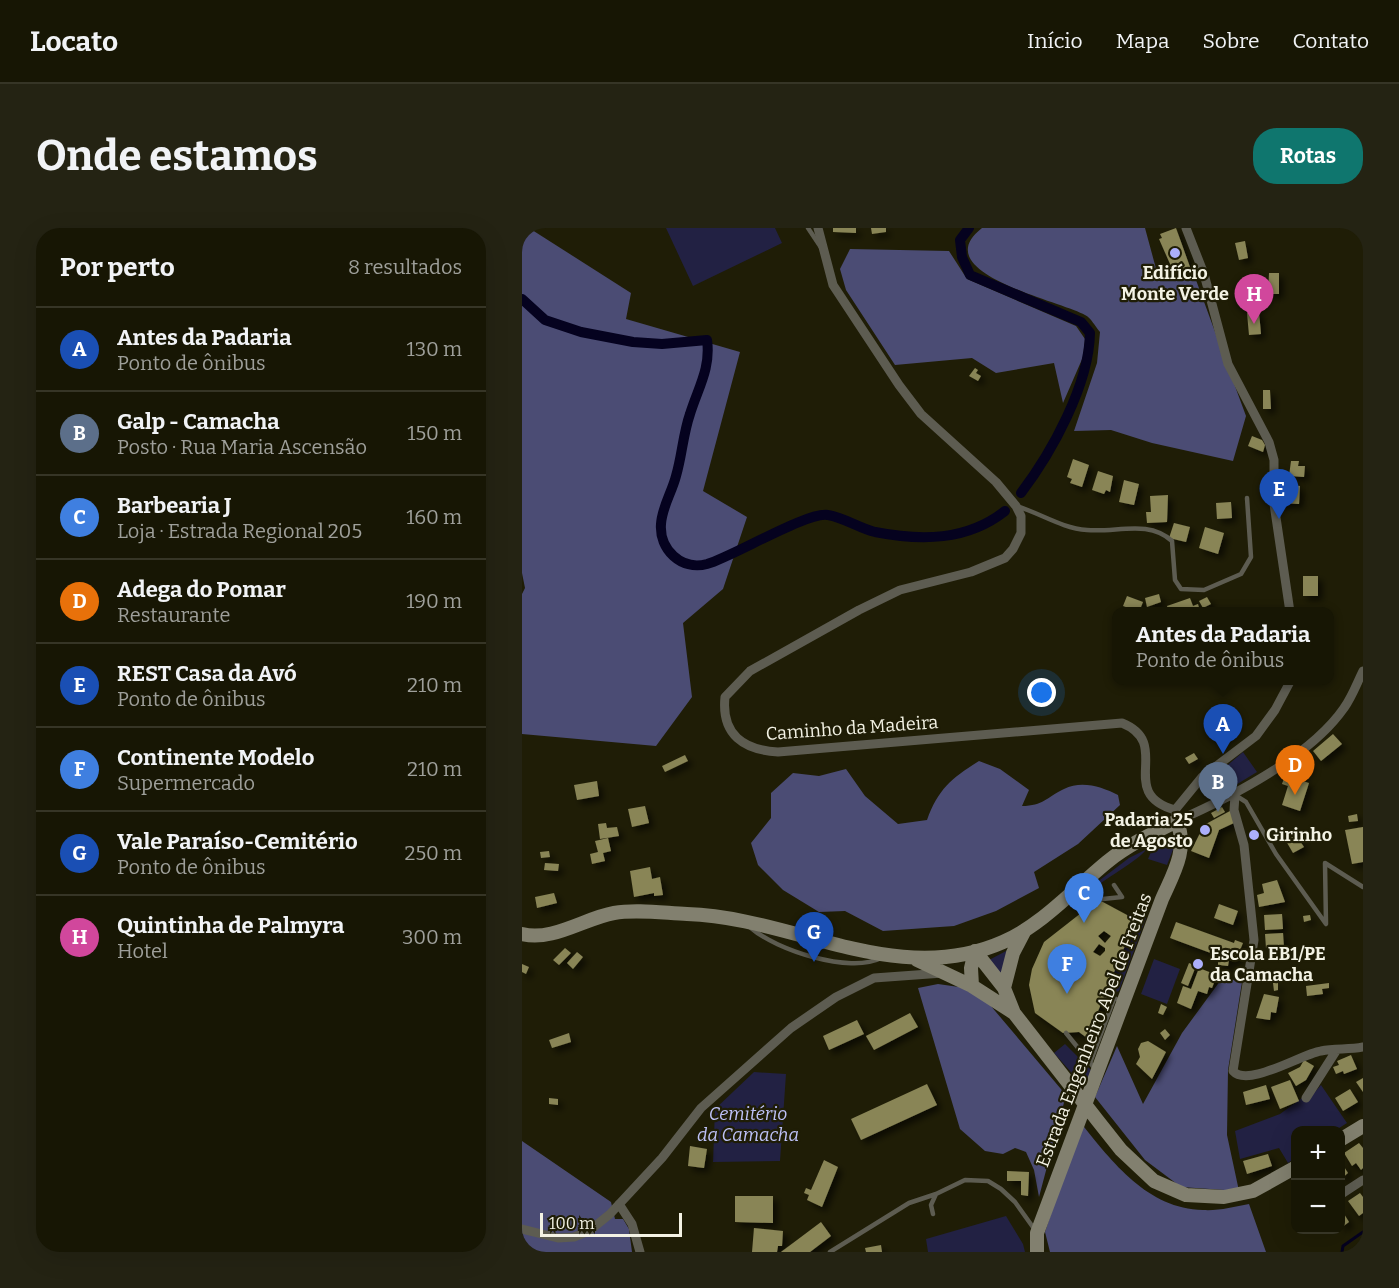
<!DOCTYPE html>
<html lang="pt">
<head>
<meta charset="utf-8">
<style>
  :root { --surface:#171604; --page:#242313; --text:#f1f3f6; --muted:#9e9f9a; --line:#363526; --accent:#0f766e }
  body { margin:0; font-family:Bitter,serif; background:var(--page); color:var(--text) }
  .controls { position:absolute; right:18px; bottom:18px; display:grid; overflow:hidden; border-radius:12px; box-shadow:0 6px 24px #0002 }
  .controls button { width:54px; height:54px; display:grid; place-items:center; padding:0; border:0; border-bottom:2px solid var(--line); background:var(--surface); color:var(--text); font:30px sans-serif }
  .scale { position:absolute; left:18px; bottom:15px; width:142px; box-sizing:border-box; padding-left:6px; border:3px solid #f3f2e4; border-top:0; font-size:16px; line-height:21px; white-space:nowrap; color:#f3f2e4; -webkit-text-stroke:4px #1f1d06; paint-order:stroke }
  .you { position:absolute; left:520px; top:465px; width:21px; height:21px; margin:-15px; border:4px solid #fff; border-radius:50%; background:#1a73e8; box-shadow:0 0 0 9px #1a73e833 }
  .badge { display:grid; place-items:center; width:39px; height:39px; border-radius:50%; background:var(--accent); color:#fff; font-size:20px; font-weight:700 }
  .pin { position:absolute; translate:-50% -50px; filter:drop-shadow(0 2px 3px #0008) }
  .pin::after { content:''; position:absolute; top:32px; width:21px; height:18px; background:inherit; clip-path:polygon(0 0,100% 0,50% 100%) }
  .popup { position:absolute; left:590px; top:379px; width:222px; height:78px; box-sizing:border-box; display:grid; place-content:center; border-radius:12px; background:var(--surface); filter:drop-shadow(0 2px 4px #0005); font-size:20px; white-space:nowrap; color:var(--muted) }
  .popup b { font-size:22px; color:var(--text) }
  .popup::after { content:''; position:absolute; left:50%; top:100%; margin-left:-12px; border:12px solid transparent; border-top-color:var(--surface) }
  .list { margin:0; padding:0; list-style:none }
  h2 { display:flex; justify-content:space-between; align-items:center; height:78px; margin:0; padding:0 24px; font-size:26px }
  h2 small { font-size:20px; font-weight:400; color:var(--muted) }
  .list li { display:grid; grid-template-columns:39px 1fr auto; gap:18px; align-items:center; box-sizing:border-box; height:84px; padding:0 24px; border-top:2px solid var(--line) }
  .list b { display:block; font-size:22px; white-space:nowrap }
  .list p { margin:0; font-size:20px; white-space:nowrap; color:var(--muted) }
  .list em { font-size:20px; font-style:normal; color:var(--muted) }
  .map { position:relative; flex:none; width:841px; height:1024px; overflow:hidden; border-radius:24px }
  header { display:flex; align-items:center; gap:36px; box-sizing:border-box; height:84px; padding:0 30px; background:var(--surface); border-bottom:2px solid var(--line) }
  header strong { font-size:28px }
  nav { display:flex; gap:33px; margin-inline-start:auto; font-size:21px }
  .intro { display:flex; align-items:center; justify-content:space-between; box-sizing:border-box; height:144px; padding:0 36px }
  h1 { margin:0; font-size:42px }
  .button { padding:15px 27px; border-radius:24px; background:var(--accent); color:#fff; font-size:21px; font-weight:700 }
  main { display:flex; gap:36px; padding:0 36px }
  aside { flex:1; background:var(--surface); border-radius:24px; box-shadow:0 6px 24px #0002 }
  .map>svg:first-child { display:block }
  .green { fill:#222143 }
  .forest { fill:#4b4c74 }
  .lines { fill:none; stroke-linecap:round; stroke-linejoin:round }
  .stream { stroke:#05021f; stroke-width:3 }
  .canal { stroke:#05021f; stroke-width:10 }
  .building { fill:#898557; fill-rule:evenodd; filter:url(#shadow) }
  .lane { stroke:#5d5c51; stroke-width:4.5 }
  .street { stroke:#5d5c51; stroke-width:9 }
  .secondary { stroke:#82806f; stroke-width:14 }
  .poi-dot { fill:#acaffb; stroke:#1f1d06; stroke-width:2 }
  .labels { text-anchor:middle; stroke-width:4.5; stroke-linejoin:round; paint-order:stroke }
  .poi-label { font-size:18px; font-weight:bold; fill:#f3f2e4; stroke:#1f1d06; text-anchor:start }
  .street-label { font-size:18px; fill:#f3f2e4; stroke:#1f1d06 }
  .park-label { font-size:18px; font-style:italic; fill:#bec2f8; stroke:#1f1d06 }
</style>
</head>
<body>
<header>
<strong>Locato</strong>
<nav><a>Início</a><a>Mapa</a><a>Sobre</a><a>Contato</a></nav>
</header>
<div class="intro"><h1>Onde estamos</h1><a class="button">Rotas</a></div>
<main>
<aside>
<h2>Por perto<small>8 resultados</small></h2>
<ul class="list">
<li><span class="badge" style="background:#1a4fb4">A</span><div><b>Antes da Padaria</b><p>Ponto de ônibus</p></div><em>130 m</em></li>
<li><span class="badge" style="background:#5c6f8a">B</span><div><b>Galp - Camacha</b><p>Posto · Rua Maria Ascensão</p></div><em>150 m</em></li>
<li><span class="badge" style="background:#3f7fe0">C</span><div><b>Barbearia J</b><p>Loja · Estrada Regional 205</p></div><em>160 m</em></li>
<li><span class="badge" style="background:#e8710a">D</span><div><b>Adega do Pomar</b><p>Restaurante</p></div><em>190 m</em></li>
<li><span class="badge" style="background:#1a4fb4">E</span><div><b>REST Casa da Avó</b><p>Ponto de ônibus</p></div><em>210 m</em></li>
<li><span class="badge" style="background:#3f7fe0">F</span><div><b>Continente Modelo</b><p>Supermercado</p></div><em>210 m</em></li>
<li><span class="badge" style="background:#1a4fb4">G</span><div><b>Vale Paraíso-Cemitério</b><p>Ponto de ônibus</p></div><em>250 m</em></li>
<li><span class="badge" style="background:#d1479c">H</span><div><b>Quintinha de Palmyra</b><p>Hotel</p></div><em>300 m</em></li>
</ul>
</aside>
<div class="map">
<svg width="841" height="1024" viewBox="0 0 841 1024">
  <defs>
    <filter id="shadow"><feDropShadow dx="4.5" dy="4.5" stdDeviation="3" flood-color="#0009"/></filter>
  </defs>
  <rect width="100%" height="100%" fill="#1f1d06"/>
  <path class="green" d="M144,0H253L260,15L171,58Z
    M721,524L735,544L712,558L700,547L701,541Z
    M639,614L648,615L652,619L645,637L626,631L629,624L623,623C617,631 590,647 579,655V661L574,655L607,630Z
    M614,685L624,690L597,763L589,766L584,763L610,698L605,687Z
    M486,722L480,748L467,732Z
    M632,731L658,741L645,776L619,766Z
    M543,816L572,845L565,862L532,825Z
    M232,844L264,846L258,933L191,934L193,881Z
    M799,857L825,895L814,902H774L773,930L766,935L757,920L718,931L713,903L758,886L780,870L785,873Z
    M484,988L501,1016L503,1024H406L404,1011Z"/>
  <path class="forest" d="M0,0H7L109,65L104,91L218,124L181,263L225,289L201,361L161,395L170,469L134,518L0,506V366L3,360L0,345Z
    M460,0H623L636,48L674,52L724,188L711,233L630,215L589,202L552,203L575,135L578,104C573,98 569,90 563,87C539,73 402,45 460,0Z
    M328,21L427,23L445,51L554,98L563,111L561,129L541,175L532,135L474,145L450,130L373,137L324,62L318,41Z
    M457,533L478,541L507,562L500,578C521,578 525,569 542,561C560,552 580,559 596,567L598,577L556,616L512,644L517,660L474,683L432,698L361,703L323,683L297,684L261,662L236,637L229,615L249,590V565L271,545L297,548L324,541L343,568L376,596L405,592C416,561 430,550 457,533Z
    M701,749L720,754L706,842L705,907L717,963L659,959L623,932L573,869L595,818L621,876L660,805Z
    M416,756L444,760L463,771L544,867L517,969L512,942L504,924L493,920L481,926L463,923L438,901L396,760Z
    M559,895C590,934 626,981 681,982C696,983 712,979 727,976L744,1024H528L523,1004Z
    M0,913L89,974L93,991H101L107,1001L110,1024H0Z"/>
  <g class="lines">
    <path class="stream" d="M820,1024L821,1018L841,1004"/>
    <path class="canal" d="M447,0L438,12L440,29L448,47L559,94L568,105C567,157 530,224 499,265
      M0,71L23,92L59,104L111,114L140,116L185,112C189,140 176,160 168,186C161,206 160,228 154,248C150,264 140,279 139,296C137,321 159,343 185,336C212,328 286,283 306,287C323,290 337,300 353,304C399,313 445,313 483,283"/>
  </g>
  <path class="building" d="M311,0H334V5L311,4Z
    M349,0H364V4L350,6Z
    M654,0L668,39L652,45L637,11L640,10L638,6Z
    M723,13L726,30L717,32L713,15Z
    M747,45H757V66H746Z
    M737,84L739,106L727,107L725,85Z
    M453,140L456,142L454,145L459,148L456,153L447,148Z
    M741,162H748L749,181H741Z
    M730,208L740,212L743,217L741,224L726,218Z
    M551,231L567,237L560,259L548,255L550,251L545,249Z
    M769,233H777L776,238H783L782,249L767,248Z
    M576,243L591,248L588,264L584,262L582,266L570,262Z
    M602,252L617,256L612,277L597,274Z
    M758,256L778,258L777,276L756,275Z
    M646,267L645,294L625,295L624,284H629L628,268Z
    M709,274L710,290L695,291L694,275Z
    M652,295L668,299L664,314L647,310Z
    M683,299L702,305L696,326L677,320Z
    M781,348H796V368H781Z
    M637,366L639,374L625,379L623,370Z
    M605,368L621,374L617,384H609V381L601,378Z
    M685,369L689,376L681,380L677,373Z
    M668,370L671,378L676,376L678,383L647,384L645,378Z
    M811,506L820,516L799,533L791,523Z
    M672,525L676,531L667,536L663,530Z
    M163,527L166,533L143,544L140,538Z
    M763,547L787,555L778,583L760,577L766,558L760,556Z
    M75,553L77,568L55,572L52,557Z
    M123,578L127,595L110,599L106,581Z
    M700,579L703,584L692,590L689,585Z
    M708,583L714,594L697,602L687,630L669,623L682,597Z
    M835,586L836,593L827,594L826,588Z
    M84,595L85,600L95,599L97,608L78,611L76,596Z
    M841,599V634L830,636L823,602Z
    M774,607L782,619L771,625L764,613Z
    M86,610L89,623L81,625L83,633L70,636L68,626L76,624L73,613Z
    M27,623L28,629L19,630L18,624Z
    M23,635L37,636L36,643L22,642Z
    M128,639L130,651L138,649L141,667L132,668V665L112,669L108,643Z
    M755,652L763,674L737,679L735,667L742,665L740,656Z
    M32,665L35,675L15,680L13,669Z
    M579,673L605,687L611,698L565,810L557,804L541,805L513,785L507,757L510,741L522,714L568,678ZM582,703L589,708L583,715L576,708ZM577,716L583,720V723L578,728L571,724Z
    M697,676L716,683L711,697L692,690Z
    M760,686L761,701L743,702L742,687Z
    M788,687L789,692L782,694L781,688Z
    M654,694L712,715L713,712L721,715L713,734L648,710Z
    M761,705L762,720H744L743,706Z
    M43,720L49,725L37,737L31,732Z
    M55,724L61,729L51,741L45,735Z
    M696,731L707,732L706,738L696,737Z
    M667,735L674,738L666,758L659,755Z
    M0,736L7,739L4,746L0,744Z
    M677,740L695,747L690,760L687,759L685,766L676,763L669,781L655,775L661,758L669,761Z
    M751,755H756V762L752,763Z
    M807,755V760L800,761L801,766L785,768L784,758Z
    M742,766L757,769L754,785L749,784L748,792L734,790Z
    M639,776L645,779L641,787L636,785Z
    M388,785L396,799L352,822L344,808Z
    M335,792L342,806L307,822L301,808Z
    M643,801L648,807L643,812L638,805Z
    M47,805L49,814L30,820L27,812Z
    M626,813L644,824L630,851L614,836L618,829L616,821L619,815Z
    M829,827L835,841L822,846L821,843L814,846L811,839L817,837L815,833Z
    M782,832L792,838L784,852L774,858L766,845L778,839Z
    M841,850V864L834,854Z
    M768,852L777,873L758,881L749,859Z
    M405,856L415,877L339,912L329,891Z
    M744,857L748,871L724,877L721,864Z
    M828,861L836,874L821,883L813,870Z
    M27,870L36,871V877L27,876Z
    M837,915L841,920V940L839,942L834,935L830,938L822,925Z
    M168,918L185,921L182,940L166,938Z
    M746,926L750,938L725,946L721,933Z
    M302,932L316,939L300,979L285,972L287,967L282,965L284,960L289,962Z
    M819,934L826,945L819,951Z
    M485,943L507,944L506,968L499,967V953H485Z
    M838,965L841,969V985L837,988L826,973Z
    M213,968H251V995L213,994Z
    M819,981L827,994L819,1000Z
    M299,994L309,1008L288,1024H259Z
    M232,1000L261,1003L260,1018H256L255,1024H230Z
    M359,1017L360,1024H344L343,1020Z"/>
  <g class="lines">
    <path class="lane" d="M286,0L300,21
      M494,278C518,285 539,300 565,302C594,305 626,291 650,313L653,352L659,361L682,362L719,346L729,329L725,270
      M713,567L724,574L754,626L804,696L803,635L841,659
      M592,657L600,669
      M571,672L600,669
      M229,700C254,722 328,746 359,730
      M582,767L594,771
      M544,805L574,842
      M568,835L592,771
      M411,986L409,977L414,966
      M308,1024L387,975L414,966L443,952L466,953L479,961L493,974L513,1002"/>
    <path class="street" d="M296,0L311,57L377,157L399,186L474,254L494,278L499,288V305L491,321L483,330L449,344L378,362L337,382L228,443L203,469C199,507 222,522 256,524L600,495C652,516 593,565 653,582
      M664,0L682,46L706,136L747,214L752,232V276L768,384
      M769,452L753,482L734,508L680,549L653,582L655,593C709,569 788,529 822,480C830,469 835,455 841,443
      M713,567L712,582L722,617L732,712L711,843C726,860 779,826 799,823C813,820 827,822 841,819
      M784,870L814,823
      M818,967L841,952
      M97,976L110,996L118,1024
      M0,1001L36,1010L52,1009L67,1003L88,986L140,930L179,880L269,800L314,769L352,750L421,745"/>
    <path class="secondary" d="M0,706C30,714 63,690 92,685C114,681 142,685 165,686C271,689 375,761 481,714C520,697 552,661 585,634C606,617 631,605 655,593C666,622 652,644 640,671L515,1005V1024
      M453,723L482,760L492,785L576,893L599,922L632,953L664,967L702,969L731,963L774,939
      M395,732L450,758L492,785
      M450,758L449,740L453,723
      M482,760L491,725L503,702
      M818,912L841,898"/>
  </g>
  <g class="poi-dot">
    <circle cx="653" cy="25" r="6"/>
    <circle cx="683" cy="602" r="6"/>
    <circle cx="732" cy="607" r="6"/>
    <circle cx="676" cy="736" r="6"/>
  </g>
  <g class="labels">
    <g class="poi-label">
      <text x="653" y="51" text-anchor="middle">Edifício<tspan x="653" dy="21">Monte Verde</tspan></text>
      <text x="671" y="598" text-anchor="end">Padaria 25<tspan x="671" dy="21">de Agosto</tspan></text>
      <text x="744" y="613">Girinho</text>
      <text x="688" y="732">Escola EB1/PE<tspan x="688" dy="21">da Camacha</tspan></text>
    </g>
    <g class="street-label">
      <text transform="translate(330 500) rotate(-4)" y="6">Caminho da Madeira</text>
      <text transform="translate(572 802) rotate(-69)" y="6">Estrada Engenheiro Abel de Freitas</text>
    </g>
    <g class="park-label">
      <text x="226" y="892">Cemitério<tspan x="226" dy="21">da Camacha</tspan></text>
    </g>
  </g>
</svg>
<div class="controls">
<button>+</button>
<button>−</button>
</div>
<div class="scale">100 m</div>
<div class="you"></div>
<div class="pin badge" style="left:701px;top:526px;background:#1a4fb4">A</div>
<div class="popup"><b>Antes da Padaria</b>Ponto de ônibus</div>
<div class="pin badge" style="left:696px;top:584px;background:#5c6f8a">B</div>
<div class="pin badge" style="left:562px;top:695px;background:#3f7fe0">C</div>
<div class="pin badge" style="left:773px;top:567px;background:#e8710a">D</div>
<div class="pin badge" style="left:757px;top:291px;background:#1a4fb4">E</div>
<div class="pin badge" style="left:545px;top:766px;background:#3f7fe0">F</div>
<div class="pin badge" style="left:292px;top:734px;background:#1a4fb4">G</div>
<div class="pin badge" style="left:732px;top:96px;background:#d1479c">H</div>
</div>
</main>
</body>
</html>
